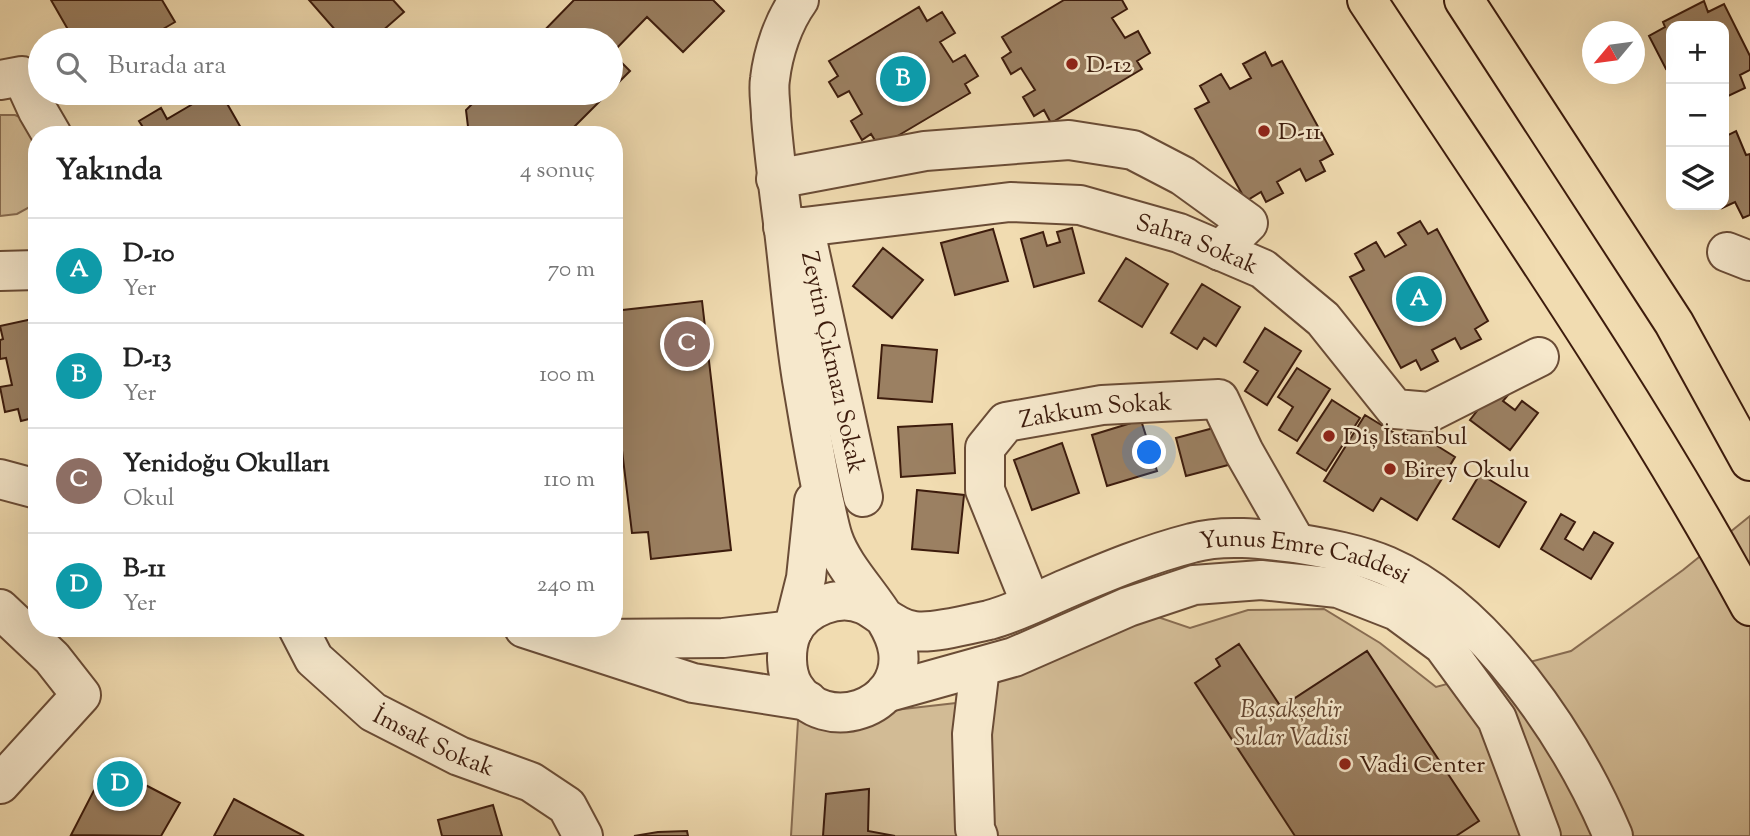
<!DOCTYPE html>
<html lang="tr">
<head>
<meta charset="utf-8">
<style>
  :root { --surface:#fff; --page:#f2f2f2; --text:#222; --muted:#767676; --line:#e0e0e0; --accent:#d93025 }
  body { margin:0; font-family:"Sorts Mill Goudy",serif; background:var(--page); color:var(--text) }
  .controls { position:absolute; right:21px; top:21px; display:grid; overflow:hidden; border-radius:14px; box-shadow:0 7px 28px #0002 }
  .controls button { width:63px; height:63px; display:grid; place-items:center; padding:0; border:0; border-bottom:2px solid var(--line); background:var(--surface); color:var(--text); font:35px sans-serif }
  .compass { position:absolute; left:1582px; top:21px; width:63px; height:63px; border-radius:50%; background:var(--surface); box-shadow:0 7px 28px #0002; rotate:241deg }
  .you { position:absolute; left:1150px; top:453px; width:24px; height:24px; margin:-18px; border:5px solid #fff; border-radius:50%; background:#1a73e8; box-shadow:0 0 0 10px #1a73e833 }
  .badge { display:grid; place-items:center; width:46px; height:46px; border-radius:50%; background:var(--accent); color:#fff; font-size:23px; font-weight:700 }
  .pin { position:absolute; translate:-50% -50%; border:4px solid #fff; box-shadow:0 2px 7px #0006 }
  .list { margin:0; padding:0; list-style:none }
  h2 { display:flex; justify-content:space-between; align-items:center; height:91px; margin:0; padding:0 28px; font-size:30px }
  h2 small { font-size:23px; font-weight:400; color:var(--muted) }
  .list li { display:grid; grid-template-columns:46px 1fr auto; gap:21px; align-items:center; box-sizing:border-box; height:105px; padding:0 28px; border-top:2px solid var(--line) }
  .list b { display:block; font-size:26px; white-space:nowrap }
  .list p { margin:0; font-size:23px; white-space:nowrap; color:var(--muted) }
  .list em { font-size:23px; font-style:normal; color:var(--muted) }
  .icon { flex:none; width:38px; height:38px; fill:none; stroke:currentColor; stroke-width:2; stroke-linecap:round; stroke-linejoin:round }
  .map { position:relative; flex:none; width:1750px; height:836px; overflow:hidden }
  .search { position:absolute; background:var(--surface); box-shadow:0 7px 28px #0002; left:28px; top:28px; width:595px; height:77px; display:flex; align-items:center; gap:18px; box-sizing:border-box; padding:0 24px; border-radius:38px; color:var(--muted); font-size:26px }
  .panel { position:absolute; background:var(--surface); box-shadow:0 7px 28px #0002; left:28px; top:126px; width:595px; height:511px; border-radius:28px }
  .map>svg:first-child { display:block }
  .green { fill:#d2bb95; stroke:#886c51; stroke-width:2 }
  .building { fill:#9b8062; stroke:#3d1c0d; stroke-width:2 }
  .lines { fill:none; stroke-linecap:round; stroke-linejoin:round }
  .minor-casing { stroke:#6a4c36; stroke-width:42 }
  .major-casing { stroke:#3d1c0d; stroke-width:42 }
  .minor { stroke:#f6e8cc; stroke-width:38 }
  .major { stroke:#f1dcb1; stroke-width:38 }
  .poi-dot { fill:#8f2418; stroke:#f6e8cc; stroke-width:2.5 }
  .labels { text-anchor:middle; stroke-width:5; stroke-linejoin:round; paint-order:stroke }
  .poi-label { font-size:24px; fill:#3d1c0d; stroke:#f6e8cc; text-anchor:start }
  .street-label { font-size:24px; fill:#3d1c0d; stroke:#f6e8cc }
  .park-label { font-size:24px; font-style:italic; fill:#62442f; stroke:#f6e8cc }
</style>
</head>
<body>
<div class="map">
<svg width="1750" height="836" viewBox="0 0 1750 836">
  <rect width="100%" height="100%" fill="#f1dcb1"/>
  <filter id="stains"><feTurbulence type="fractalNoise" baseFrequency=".00286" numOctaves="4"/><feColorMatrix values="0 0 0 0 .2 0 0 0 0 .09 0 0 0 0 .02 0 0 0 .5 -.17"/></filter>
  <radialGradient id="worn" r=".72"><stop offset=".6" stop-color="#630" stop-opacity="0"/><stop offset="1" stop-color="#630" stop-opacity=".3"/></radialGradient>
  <path class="green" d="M0,115H15L31,122L37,135V203L17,214L0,216Z
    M1750,516V836H791L798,721L956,703L1047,658L1152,615L1190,628L1248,610L1324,609L1380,643L1436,687L1571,651L1683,570Z"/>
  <path class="building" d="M51,0H162L175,22L163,29L169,40H74Z
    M309,0H393L404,12L372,40H344Z
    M574,0H713L724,11L683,52L647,17L612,53L630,71L611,90V40H535Z
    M1064,0H1122L1127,9L1112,18L1125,38L1138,31L1150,53L1137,61L1142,69L1051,123L1044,110L1034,116L1023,97L1035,90L1021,68L1011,74L1002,58L1011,52L1002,37Z
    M1704,1L1708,12L1724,4L1750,56V70L1740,75L1745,88L1724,98V26H1671V67L1666,69L1649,36L1665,27L1663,22Z
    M919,7L927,21L942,12L955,33L940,42L953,62L965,55L978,76L965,84L970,93L879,147L871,134L862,140L851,121L862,114L849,91L838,97L829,82L838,76L829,61Z
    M1265,52L1272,66L1282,61L1333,154L1320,161L1325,171L1306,181L1300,169L1277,182L1283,193L1266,202L1261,192L1246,201L1195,109L1209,102L1200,86L1221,74L1230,89L1251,78L1243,64Z
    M184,93H206L208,97L221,93L245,135H142L146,132L139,121L161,108L167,119L191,105Z
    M483,93H608L566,135H469L466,110Z
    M1736,131L1746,155L1750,154V215L1743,218L1735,202L1722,208L1721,205H1724V137Z
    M1420,221L1428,234L1437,229L1488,321L1475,329L1481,339L1461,349L1455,338L1432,350L1438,361L1421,370L1416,360L1401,368L1350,277L1364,270L1355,254L1376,242L1385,257L1406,245L1398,233Z
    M1072,228L1084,273L1034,287L1021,239L1043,232L1047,246L1060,242L1057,232Z
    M993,229L1008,281L955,295L941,243Z
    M883,248L923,280L892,318L853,286Z
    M1126,258L1168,284L1142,327L1099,301Z
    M1202,284L1240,307L1216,346L1204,338L1197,349L1171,333Z
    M702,301L731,550L651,559L648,532L632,533L614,384V311Z
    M37,318V417L21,421L18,409L5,412L0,387L12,385L6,358L0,359V340L3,339L0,326Z
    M1265,328L1301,351L1267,405L1245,391L1258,371L1244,362Z
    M882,345L937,350L932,402L878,398Z
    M1297,368L1330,389L1297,441L1279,430L1293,407L1278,397Z
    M1501,380L1513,389L1503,401L1515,410L1522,401L1538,413L1510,450L1470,420Z
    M1332,400L1360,418L1326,471L1297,453Z
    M1365,415L1406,440L1415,432L1455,457L1417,520L1381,498L1373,511L1324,481Z
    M1141,420L1157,471L1107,486L1092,435Z
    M952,424L955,473L901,477L898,427Z
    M1221,426L1232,464L1186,476L1176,438Z
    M1062,443L1079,493L1032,510L1014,460Z
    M1480,474L1526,502L1499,547L1453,519Z
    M917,490L964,495L958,553L912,549Z
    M1561,514L1575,522L1565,539L1583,550L1594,532L1613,543L1591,579L1541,549Z
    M1239,644L1281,707L1367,651L1479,821L1456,836H1295L1195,683L1220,666L1216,659Z
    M107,765L180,803L161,836L71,835Z
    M869,789L868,831L895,836H823L826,794Z
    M234,799L304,836H214Z
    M493,805L502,836H442L438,820Z
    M687,831L688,836H634L658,832Z"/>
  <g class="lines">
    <g class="minor-casing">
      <g id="minor">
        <path id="s1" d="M799,0C783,22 773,53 770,79C768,91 771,105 771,117C774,155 779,192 784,230C790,280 794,330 802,380C809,420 815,461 824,501C827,513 829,526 833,538C846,577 893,614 898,651C906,709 824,736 794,687C785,672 785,648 792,632C804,607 839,593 865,605C881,613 895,629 914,631C933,634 970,624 989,620C1016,613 1042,599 1068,588C1108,571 1149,554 1192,543C1224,534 1263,539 1295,543C1325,548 1359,554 1387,566C1486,609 1572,739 1613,836"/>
        <path d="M0,80L22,76L38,111L52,135"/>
        <path d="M776,179L925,151L1069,140L1133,150L1183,176L1248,223L1220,251"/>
        <path id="s2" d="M783,227H804L1010,202L1080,205L1179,233L1263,269L1323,319L1395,409L1430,412L1539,357"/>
        <path id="s3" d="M806,235L863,497"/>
        <path d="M1727,252L1750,261"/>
        <path d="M0,271L37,270"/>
        <path d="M0,479L37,489"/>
        <path id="s4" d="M1031,604L985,490V448L1006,422L1102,405L1219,399L1244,452L1296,543"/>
        <path d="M0,609L52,658L81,695L0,784"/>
        <path id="s5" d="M298,628L314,659L373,712L459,756L531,782L567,806L583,836"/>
        <path d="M524,628L693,683L808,701"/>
        <path d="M793,630L806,578L814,501"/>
        <path d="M593,639L723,638L793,630"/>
        <path d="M885,693L1014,657L1128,607L1194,585L1261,580L1338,588L1397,611L1443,645L1497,719L1541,836"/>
        <path d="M978,836L975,829L972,734L980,667"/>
      </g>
    </g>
    <g class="major-casing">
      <path id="major" d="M1367,0C1498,199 1636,396 1750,606
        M1464,0L1674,323L1750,461"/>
    </g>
    <use href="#minor" class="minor"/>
    <use href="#major" class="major"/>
  </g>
  <g class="poi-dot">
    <circle cx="1072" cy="64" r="7"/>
    <circle cx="1264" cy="131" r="7"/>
    <circle cx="1329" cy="436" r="7"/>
    <circle cx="1390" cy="469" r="7"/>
    <circle cx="1345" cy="764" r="7"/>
  </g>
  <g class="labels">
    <g class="poi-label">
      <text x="1086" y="72">D-12</text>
      <text x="1278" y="139">D-11</text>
      <text x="1343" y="444">Diş İstanbul</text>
      <text x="1404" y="477">Birey Okulu</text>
      <text x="1359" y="772">Vadi Center</text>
    </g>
    <g class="street-label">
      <text dy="8" stroke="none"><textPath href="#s2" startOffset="422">Sahra Sokak</textPath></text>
      <text dy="8" stroke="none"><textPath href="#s3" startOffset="130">Zeytin Çıkmazı Sokak</textPath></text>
      <text dy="8" stroke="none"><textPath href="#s4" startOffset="289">Zakkum Sokak</textPath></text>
      <text dy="8" stroke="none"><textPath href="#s1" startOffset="1438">Yunus Emre Caddesi</textPath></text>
      <text dy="8" stroke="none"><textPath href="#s5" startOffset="182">İmsak Sokak</textPath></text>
    </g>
    <g class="park-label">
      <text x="1291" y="717">Başakşehir<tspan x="1291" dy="28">Sular Vadisi</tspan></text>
    </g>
  </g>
  <rect width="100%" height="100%" filter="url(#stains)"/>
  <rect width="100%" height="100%" fill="url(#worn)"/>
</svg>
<div class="controls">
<button>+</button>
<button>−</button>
<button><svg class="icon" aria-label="layers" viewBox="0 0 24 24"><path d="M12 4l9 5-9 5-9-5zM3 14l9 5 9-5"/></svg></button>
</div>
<svg class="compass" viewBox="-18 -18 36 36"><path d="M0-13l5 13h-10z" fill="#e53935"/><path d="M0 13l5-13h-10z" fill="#767676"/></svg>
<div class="you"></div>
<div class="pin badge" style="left:1419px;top:299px;background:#0f9aa8">A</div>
<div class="pin badge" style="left:903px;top:79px;background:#0f9aa8">B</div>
<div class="pin badge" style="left:687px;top:344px;background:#8d6e63">C</div>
<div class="pin badge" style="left:120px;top:784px;background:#0f9aa8">D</div>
<div class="search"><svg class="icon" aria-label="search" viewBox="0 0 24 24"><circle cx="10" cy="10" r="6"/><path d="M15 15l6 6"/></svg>Burada ara</div>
<section class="panel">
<h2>Yakında<small>4 sonuç</small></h2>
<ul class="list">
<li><span class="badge" style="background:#0f9aa8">A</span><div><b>D-10</b><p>Yer</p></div><em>70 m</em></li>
<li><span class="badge" style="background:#0f9aa8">B</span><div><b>D-13</b><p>Yer</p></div><em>100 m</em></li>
<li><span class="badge" style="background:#8d6e63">C</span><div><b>Yenidoğu Okulları</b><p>Okul</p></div><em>110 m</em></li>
<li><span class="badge" style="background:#0f9aa8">D</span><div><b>B-11</b><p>Yer</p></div><em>240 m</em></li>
</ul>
</section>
</div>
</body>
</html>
